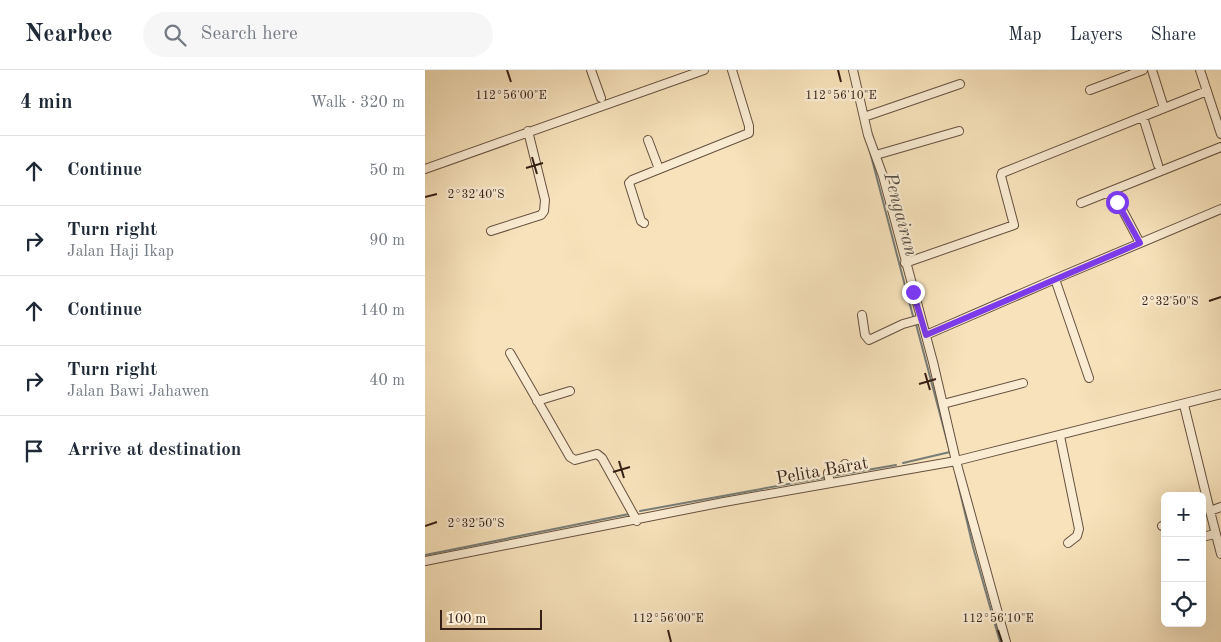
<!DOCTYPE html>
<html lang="en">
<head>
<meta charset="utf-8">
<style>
  :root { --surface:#fff; --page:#f6f6f7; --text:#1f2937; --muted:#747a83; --line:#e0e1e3 }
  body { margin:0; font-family:"Old Standard TT",serif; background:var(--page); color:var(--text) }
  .controls { position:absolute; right:15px; bottom:15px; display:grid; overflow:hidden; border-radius:8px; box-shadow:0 5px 20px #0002 }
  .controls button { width:45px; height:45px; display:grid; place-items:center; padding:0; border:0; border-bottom:1px solid var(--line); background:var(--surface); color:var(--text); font:25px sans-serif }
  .scale { position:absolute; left:15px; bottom:12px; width:102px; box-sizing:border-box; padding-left:5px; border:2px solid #361f16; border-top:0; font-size:14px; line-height:18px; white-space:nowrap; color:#361f16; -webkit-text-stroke:4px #faecd3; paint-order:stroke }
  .stop { position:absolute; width:15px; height:15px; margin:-11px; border:4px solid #7c3aed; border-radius:50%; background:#fff }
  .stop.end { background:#7c3aed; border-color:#fff; box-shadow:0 1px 5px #0008 }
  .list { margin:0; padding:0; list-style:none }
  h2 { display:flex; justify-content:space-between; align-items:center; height:65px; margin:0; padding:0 20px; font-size:21px }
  h2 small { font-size:16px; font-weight:400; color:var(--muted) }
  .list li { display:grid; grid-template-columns:32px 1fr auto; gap:15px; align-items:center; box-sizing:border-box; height:70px; padding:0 20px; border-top:1px solid var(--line) }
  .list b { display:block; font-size:19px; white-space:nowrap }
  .list p { margin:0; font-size:16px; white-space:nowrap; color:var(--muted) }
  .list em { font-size:16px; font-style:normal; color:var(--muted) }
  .icon { flex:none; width:28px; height:28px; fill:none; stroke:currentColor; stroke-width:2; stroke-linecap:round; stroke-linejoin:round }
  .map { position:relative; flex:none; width:796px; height:572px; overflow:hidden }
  header { display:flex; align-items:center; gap:30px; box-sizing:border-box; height:70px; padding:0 25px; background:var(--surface); border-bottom:1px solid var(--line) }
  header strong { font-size:24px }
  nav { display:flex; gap:28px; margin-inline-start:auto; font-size:18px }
  .search { width:350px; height:45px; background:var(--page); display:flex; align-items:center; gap:12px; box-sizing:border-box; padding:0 18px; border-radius:28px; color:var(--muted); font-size:19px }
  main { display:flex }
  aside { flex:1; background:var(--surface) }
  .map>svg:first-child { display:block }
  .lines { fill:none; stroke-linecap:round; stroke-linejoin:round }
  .stream { stroke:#767d78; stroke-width:2 }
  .street-casing { stroke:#66503f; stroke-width:10 }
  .street { stroke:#faecd3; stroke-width:8 }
  .route { stroke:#7c3aed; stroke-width:6 }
  .ticks { fill:none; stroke:#361f16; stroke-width:2 }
  .labels { text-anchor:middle; stroke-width:4.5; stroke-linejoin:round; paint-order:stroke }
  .street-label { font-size:18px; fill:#361f16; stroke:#faecd3 }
  .water-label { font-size:19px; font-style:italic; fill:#564e47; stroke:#faecd3 }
  .ticks-label { font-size:12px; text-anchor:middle; fill:#361f16; stroke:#faecd3; stroke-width:4.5; stroke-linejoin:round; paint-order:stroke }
</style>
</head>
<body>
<header>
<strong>Nearbee</strong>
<div class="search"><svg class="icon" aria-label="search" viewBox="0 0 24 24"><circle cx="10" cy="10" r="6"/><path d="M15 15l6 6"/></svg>Search here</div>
<nav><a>Map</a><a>Layers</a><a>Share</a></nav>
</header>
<main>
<aside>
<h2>4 min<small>Walk · 320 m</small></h2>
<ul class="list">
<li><svg class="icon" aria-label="ahead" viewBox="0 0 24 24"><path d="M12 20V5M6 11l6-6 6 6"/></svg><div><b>Continue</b></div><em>50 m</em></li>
<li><svg class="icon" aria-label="right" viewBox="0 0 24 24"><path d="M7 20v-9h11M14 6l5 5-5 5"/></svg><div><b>Turn right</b><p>Jalan Haji Ikap</p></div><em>90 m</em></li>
<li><svg class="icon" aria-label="ahead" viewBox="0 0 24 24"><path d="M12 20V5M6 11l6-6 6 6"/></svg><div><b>Continue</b></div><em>140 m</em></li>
<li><svg class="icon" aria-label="right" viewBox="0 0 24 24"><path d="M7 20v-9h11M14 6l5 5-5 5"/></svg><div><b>Turn right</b><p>Jalan Bawi Jahawen</p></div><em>40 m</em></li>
<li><svg class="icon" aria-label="arrive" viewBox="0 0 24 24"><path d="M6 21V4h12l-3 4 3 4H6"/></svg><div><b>Arrive at destination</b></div></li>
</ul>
</aside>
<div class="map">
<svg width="796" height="572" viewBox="0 0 796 572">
  <rect width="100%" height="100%" fill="#f7e2bb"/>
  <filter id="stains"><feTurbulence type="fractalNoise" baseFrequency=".004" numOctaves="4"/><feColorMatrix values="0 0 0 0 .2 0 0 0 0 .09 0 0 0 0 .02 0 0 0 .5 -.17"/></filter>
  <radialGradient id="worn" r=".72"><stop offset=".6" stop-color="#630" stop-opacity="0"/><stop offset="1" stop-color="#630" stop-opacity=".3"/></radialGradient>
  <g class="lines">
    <path class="stream" d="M444,78L489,250
      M478,393L525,382L491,254
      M531,405L548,477L575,572
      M407,406L471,395
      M215,441L402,407
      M0,485L204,444"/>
    <g class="street-casing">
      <path id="street" d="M166,0L176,28
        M428,0L443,65L458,106L508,292L531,391L581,572
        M727,0L739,38
        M775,0L796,64
        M665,20L718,0
        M439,47L535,14
        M718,47L733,95
        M223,70L234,99
        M451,85L534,61
        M0,99L279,0
        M683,123L697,139L715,173
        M656,133L796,77
        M219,153L216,151L204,113L207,110L324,63V56L307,0
        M66,161L116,145L119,141L120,130L103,61
        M480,193L589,155L576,106L577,103L782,21
        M437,245L440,265L444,270L478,254L496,249
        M501,265L630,209
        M85,283L145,387L150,390L172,384L177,388L212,451
        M664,308L630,209L796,139
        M112,331L145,321
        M518,334L598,313
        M759,335L785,441L796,437
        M635,366L654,459L652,466L643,473
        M405,413L403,403L416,398L420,394
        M785,441L796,484
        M737,456L740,455
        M777,467L790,464
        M0,491L299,432L531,391L796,324"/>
    </g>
    <use href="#street" class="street"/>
  </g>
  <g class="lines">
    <path class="route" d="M488,222L501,265L715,173L692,132"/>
  </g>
  <path class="ticks" d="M82,0L86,12M413,0L416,12M107,87L112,104M101,98L118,93M0,127L12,124M784,231L796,227M500,303L505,320M494,314L511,309M194,391L199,408M188,402L205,397M0,456L12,452M243,560L246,572M573,560L577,572"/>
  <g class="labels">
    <g class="street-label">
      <text transform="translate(397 400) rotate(-10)" y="6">Pelita Barat</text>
    </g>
    <g class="water-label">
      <text transform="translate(477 144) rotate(75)" y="7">Pengairan</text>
    </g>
  </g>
  <g class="ticks-label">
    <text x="86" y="29">112°56'00"E</text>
    <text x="416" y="29">112°56'10"E</text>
    <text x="51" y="128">2°32'40"S</text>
    <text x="745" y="235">2°32'50"S</text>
    <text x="51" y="457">2°32'50"S</text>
    <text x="243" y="552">112°56'00"E</text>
    <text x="573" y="552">112°56'10"E</text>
  </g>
  <rect width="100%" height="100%" filter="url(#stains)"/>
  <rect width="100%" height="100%" fill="url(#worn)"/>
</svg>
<div class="controls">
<button>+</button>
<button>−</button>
<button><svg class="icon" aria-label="locate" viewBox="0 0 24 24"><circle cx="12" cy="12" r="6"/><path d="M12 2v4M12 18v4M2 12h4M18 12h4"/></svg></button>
</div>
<div class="scale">100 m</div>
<div class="stop" style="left:692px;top:132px"></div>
<div class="stop end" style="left:488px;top:222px"></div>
</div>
</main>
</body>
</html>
